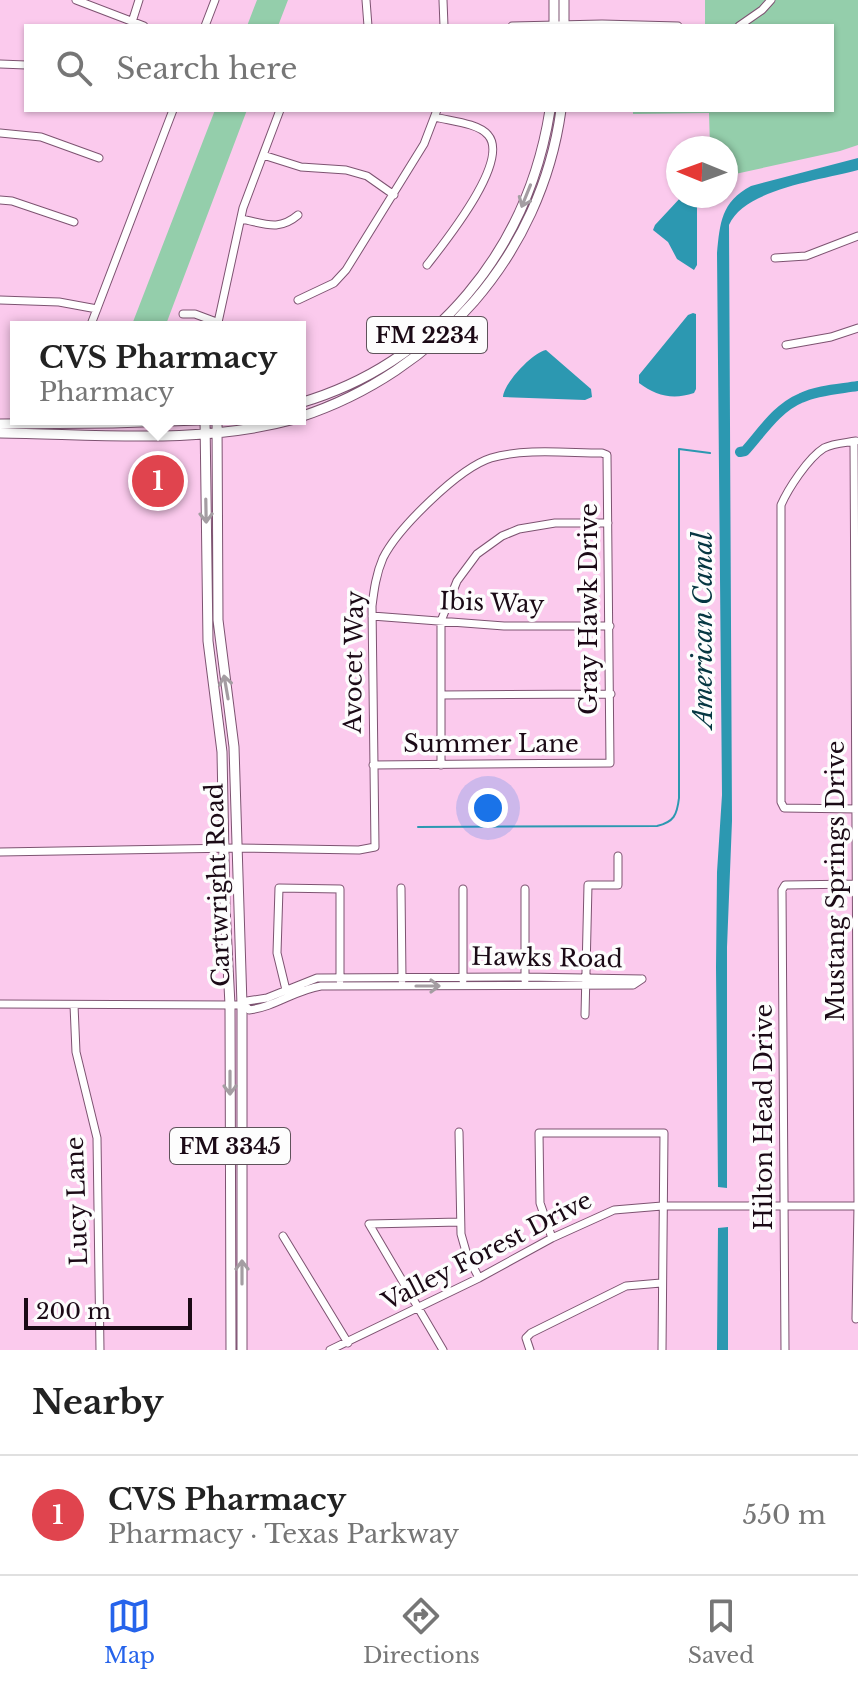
<!DOCTYPE html>
<html lang="en">
<head>
<meta charset="utf-8">
<style>
  :root { --surface:#fff; --page:#f2f2f2; --text:#222; --muted:#767676; --line:#e0e0e0; --accent:#2563eb }
  body { margin:0; font-family:"Libre Baskerville",serif; background:var(--page); color:var(--text) }
  .compass { position:absolute; left:666px; top:136px; width:72px; height:72px; border-radius:50%; background:var(--surface); box-shadow:0 2px 6px #0004; rotate:271deg }
  .scale { position:absolute; left:24px; bottom:20px; width:168px; box-sizing:border-box; padding-left:8px; border:4px solid #1b0a16; border-top:0; font-size:22px; line-height:28px; white-space:nowrap; color:#1b0a16; -webkit-text-stroke:6px #fdfdfd; paint-order:stroke }
  .you { position:absolute; left:488px; top:808px; width:28px; height:28px; margin:-20px; border:6px solid #fff; border-radius:50%; background:#1a73e8; box-shadow:0 0 0 12px #1a73e833 }
  .badge { display:grid; place-items:center; width:52px; height:52px; border-radius:50%; background:var(--accent); color:#fff; font-size:26px; font-weight:700 }
  .pin { position:absolute; translate:-50% -50%; border:4px solid #fff; box-shadow:0 2px 8px #0006 }
  .popup { position:absolute; left:10px; top:321px; width:296px; height:104px; box-sizing:border-box; display:grid; place-content:center; border-radius:0px; background:var(--surface); filter:drop-shadow(0 2px 6px #0005); font-size:26px; white-space:nowrap; color:var(--muted) }
  .popup b { font-size:30px; color:var(--text) }
  .popup::after { content:''; position:absolute; left:50%; top:100%; margin-left:-16px; border:16px solid transparent; border-top-color:var(--surface) }
  .list { margin:0; padding:0; list-style:none }
  h2 { display:flex; justify-content:space-between; align-items:center; height:104px; margin:0; padding:0 32px; font-size:34px }
  h2 small { font-size:26px; font-weight:400; color:var(--muted) }
  .list li { display:grid; grid-template-columns:52px 1fr auto; gap:24px; align-items:center; box-sizing:border-box; height:120px; padding:0 32px; border-top:2px solid var(--line) }
  .list b { display:block; font-size:30px; white-space:nowrap }
  .list p { margin:0; font-size:26px; white-space:nowrap; color:var(--muted) }
  .list em { font-size:26px; font-style:normal; color:var(--muted) }
  .icon { flex:none; width:44px; height:44px; fill:none; stroke:currentColor; stroke-width:2; stroke-linecap:round; stroke-linejoin:round }
  .map { position:relative; flex:none; width:858px; height:1350px; overflow:hidden }
  .search { position:absolute; background:var(--surface); box-shadow:0 2px 6px #0004; left:24px; right:24px; top:24px; height:88px; display:flex; align-items:center; gap:20px; box-sizing:border-box; padding:0 28px; border-radius:0px; color:var(--muted); font-size:30px }
  .sheet { height:224px; background:var(--surface) }
  nav { display:flex; justify-content:space-around; align-items:center; box-sizing:border-box; height:112px; border-top:2px solid var(--line); background:var(--surface); font-size:22px; color:var(--muted) }
  nav a { display:grid; justify-items:center; gap:4px }
  nav .on { color:var(--accent) }
  .map>svg:first-child { display:block }
  .green { fill:#94ceab }
  .water { fill:#2c98b1 }
  .lines { fill:none; stroke-linecap:round; stroke-linejoin:round }
  .stream { stroke:#2c98b1; stroke-width:2 }
  .river { stroke:#2c98b1; stroke-width:10 }
  .minor-casing { stroke:#7d5371; stroke-width:9 }
  .major-casing { stroke:#7d5371; stroke-width:11 }
  .minor { stroke:#fff; stroke-width:7 }
  .major { stroke:#fff; stroke-width:9 }
  .oneway { stroke:#a49da2 }
  .labels { text-anchor:middle; stroke-width:7; stroke-linejoin:round; paint-order:stroke }
  .shield { fill:#fdfdfd; stroke:#5f535b; stroke-width:2 }
  .shield-label { font-size:22px; font-weight:bold; fill:#1b0a16 }
  .street-label { font-size:24px; fill:#1b0a16; stroke:#fdfdfd }
  .water-label { font-size:26px; font-style:italic; fill:#063742; stroke:#fdfdfd }
</style>
</head>
<body>
<div class="map">
<svg width="858" height="1350" viewBox="0 0 858 1350">
  <rect width="100%" height="100%" fill="#fbcaed"/>
  <path class="green" d="M257,0H288L278,26H247Z
    M705,0H858V145L840,151L726,176V148H710L709,113L633,114V110H832V26H705Z
    M215,110H247L165,327H131Z"/>
  <path class="water" d="M858,158V170C822,180 744,189 729,225L732,821L727,947V1188L718,1187L716,967L717,872L722,795L717,253C720,223 721,202 751,186Z
    M682,196H696L697,202V265L694,270L677,259L668,242L653,230L655,225Z
    M693,313L696,314V389L694,393C673,400 656,396 639,383V375L688,315Z
    M546,350L591,389L592,397L585,400L503,397C504,383 532,353 546,350Z
    M728,1227V1350H717L718,1228Z"/>
  <g class="lines">
    <path class="stream" d="M418,827L657,826C674,822 677,815 679,798V449L710,453"/>
    <path class="river" d="M740,452L745,451C762,432 777,408 801,398C818,390 840,389 858,386"/>
    <g class="minor-casing">
      <path id="minor" d="M76,0L144,26
        M366,0L368,26
        M443,0L444,26
        M132,22L139,0
        M205,26L215,0
        M512,26L602,24L678,26
        M739,26L762,10L771,0
        M0,64L26,65
        M0,133L41,137L99,158
        M263,155L301,167L346,170L367,176L394,195
        M0,200L12,201L74,222
        M241,219C264,223 278,232 298,215
        M775,258L806,256L858,236
        M427,265C444,243 511,161 488,135C478,123 450,121 435,117
        M0,300L59,302L97,309
        M298,300L334,283L346,270L424,144L437,110
        M183,314H195L219,323
        M90,327L173,110
        M217,327L243,208L280,110
        M786,345L831,337L858,328
        M856,441C845,443 834,443 824,448C808,458 788,489 781,505V802L784,808L858,809
        M854,442L858,1206L856,1319
        M372,616L504,626H610
        M441,695L611,694
        M441,765V621L457,581L477,554L502,536L519,529L555,523H608
        M0,852L236,848L359,850L375,847L372,606C374,590 376,574 383,558C398,528 459,468 491,458C525,448 567,453 602,453L607,455L610,763L373,765
        M401,888L402,980
        M463,889V980
        M525,889V980
        M286,990L277,953L279,888L340,889V980
        M0,1004L230,1005H245L249,1010C275,1007 295,990 321,986L633,985L642,979
        M74,1005L76,1052L97,1138L100,1350
        M245,1005L247,1001L267,998L317,978L525,977L642,979
        M585,1015L588,885H618V856
        M459,1132L461,1234L467,1255L479,1278
        M283,1236L348,1343
        M552,1238L540,1203L539,1133H664L662,1350
        M330,1350L479,1278L552,1238L614,1210L662,1206H858
        M443,1350L369,1224L460,1222
        M530,1350L526,1338L531,1333L626,1286L661,1283
        M785,1350L782,890L785,885L858,884"/>
    </g>
    <g class="major-casing">
      <path id="major" d="M554,26V0
        M564,26V0
        M300,403C436,363 528,249 550,110
        M300,417C437,372 541,255 561,110
        M205,420L208,641L222,752L225,907L230,1005L231,1350
        M217,420L218,620L234,747L242,1005V1350
        M0,424L113,423L226,419
        M0,433C97,434 200,445 295,419"/>
    </g>
    <use href="#minor" class="minor"/>
    <use href="#major" class="major"/>
  </g>
  <defs><path id="oneway-shaft" d="M-6 0H5M1.5-3L5.5 0L1.5 3" fill="none" stroke-width="1.6" stroke-linecap="round" stroke-linejoin="round" transform="scale(2)"/></defs>
  <g class="oneway">
    <use href="#oneway-shaft" transform="translate(526 196) rotate(112)"/>
    <use href="#oneway-shaft" transform="translate(206 511) rotate(89)"/>
    <use href="#oneway-shaft" transform="translate(226 687) rotate(-100)"/>
    <use href="#oneway-shaft" transform="translate(428 986)"/>
    <use href="#oneway-shaft" transform="translate(230 1083) rotate(90)"/>
    <use href="#oneway-shaft" transform="translate(242 1272) rotate(-90)"/>
  </g>
  <g class="labels">
    <g class="shield">
      <rect x="367" y="317" width="120" height="36" rx="6"/>
      <rect x="170" y="1128" width="120" height="36" rx="6"/>
    </g>
    <g class="shield-label">
      <text x="427" y="343">FM 2234</text>
      <text x="230" y="1154">FM 3345</text>
    </g>
    <g class="street-label">
      <text transform="translate(492 603) rotate(2)" y="8">Ibis Way</text>
      <text transform="translate(589 609) rotate(-90)" y="8">Gray Hawk Drive</text>
      <text transform="translate(354 662) rotate(-89)" y="8">Avocet Way</text>
      <text x="491" y="752">Summer Lane</text>
      <text transform="translate(836 881) rotate(-90)" y="8">Mustang Springs Drive</text>
      <text transform="translate(218 885) rotate(-92)" y="8">Cartwright Road</text>
      <text transform="translate(547 958) rotate(1)" y="8">Hawks Road</text>
      <text transform="translate(764 1117) rotate(-90)" y="8">Hilton Head Drive</text>
      <text transform="translate(77 1201) rotate(-92)" y="8">Lucy Lane</text>
      <text transform="translate(487 1251) rotate(-27)" y="8">Valley Forest Drive</text>
    </g>
    <g class="water-label">
      <text transform="translate(703 630) rotate(-90)" y="9">American Canal</text>
    </g>
  </g>
</svg>
<svg class="compass" viewBox="-18 -18 36 36"><path d="M0-13l5 13h-10z" fill="#e53935"/><path d="M0 13l5-13h-10z" fill="#767676"/></svg>
<div class="scale">200 m</div>
<div class="you"></div>
<div class="pin badge" style="left:158px;top:481px;background:#e0444e">1</div>
<div class="popup"><b>CVS Pharmacy</b>Pharmacy</div>
<div class="search"><svg class="icon" aria-label="search" viewBox="0 0 24 24"><circle cx="10" cy="10" r="6"/><path d="M15 15l6 6"/></svg>Search here</div>
</div>
<section class="sheet">
<h2>Nearby<small></small></h2>
<ul class="list">
<li><span class="badge" style="background:#e0444e">1</span><div><b>CVS Pharmacy</b><p>Pharmacy · Texas Parkway</p></div><em>550 m</em></li>
</ul>
</section>
<nav>
<a class="on"><svg class="icon" aria-label="map" viewBox="0 0 24 24"><path d="M3 6l6-2 6 2 6-2v14l-6 2-6-2-6 2zM9 4v14M15 6v14"/></svg>Map</a>
<a><svg class="icon" aria-label="directions" viewBox="0 0 24 24"><path d="M12 3l9 9-9 9-9-9zM9 14v-3h6M13 9l2 2-2 2"/></svg>Directions</a>
<a><svg class="icon" aria-label="saved" viewBox="0 0 24 24"><path d="M7 4h10v16l-5-4-5 4z"/></svg>Saved</a>
</nav>
</body>
</html>
